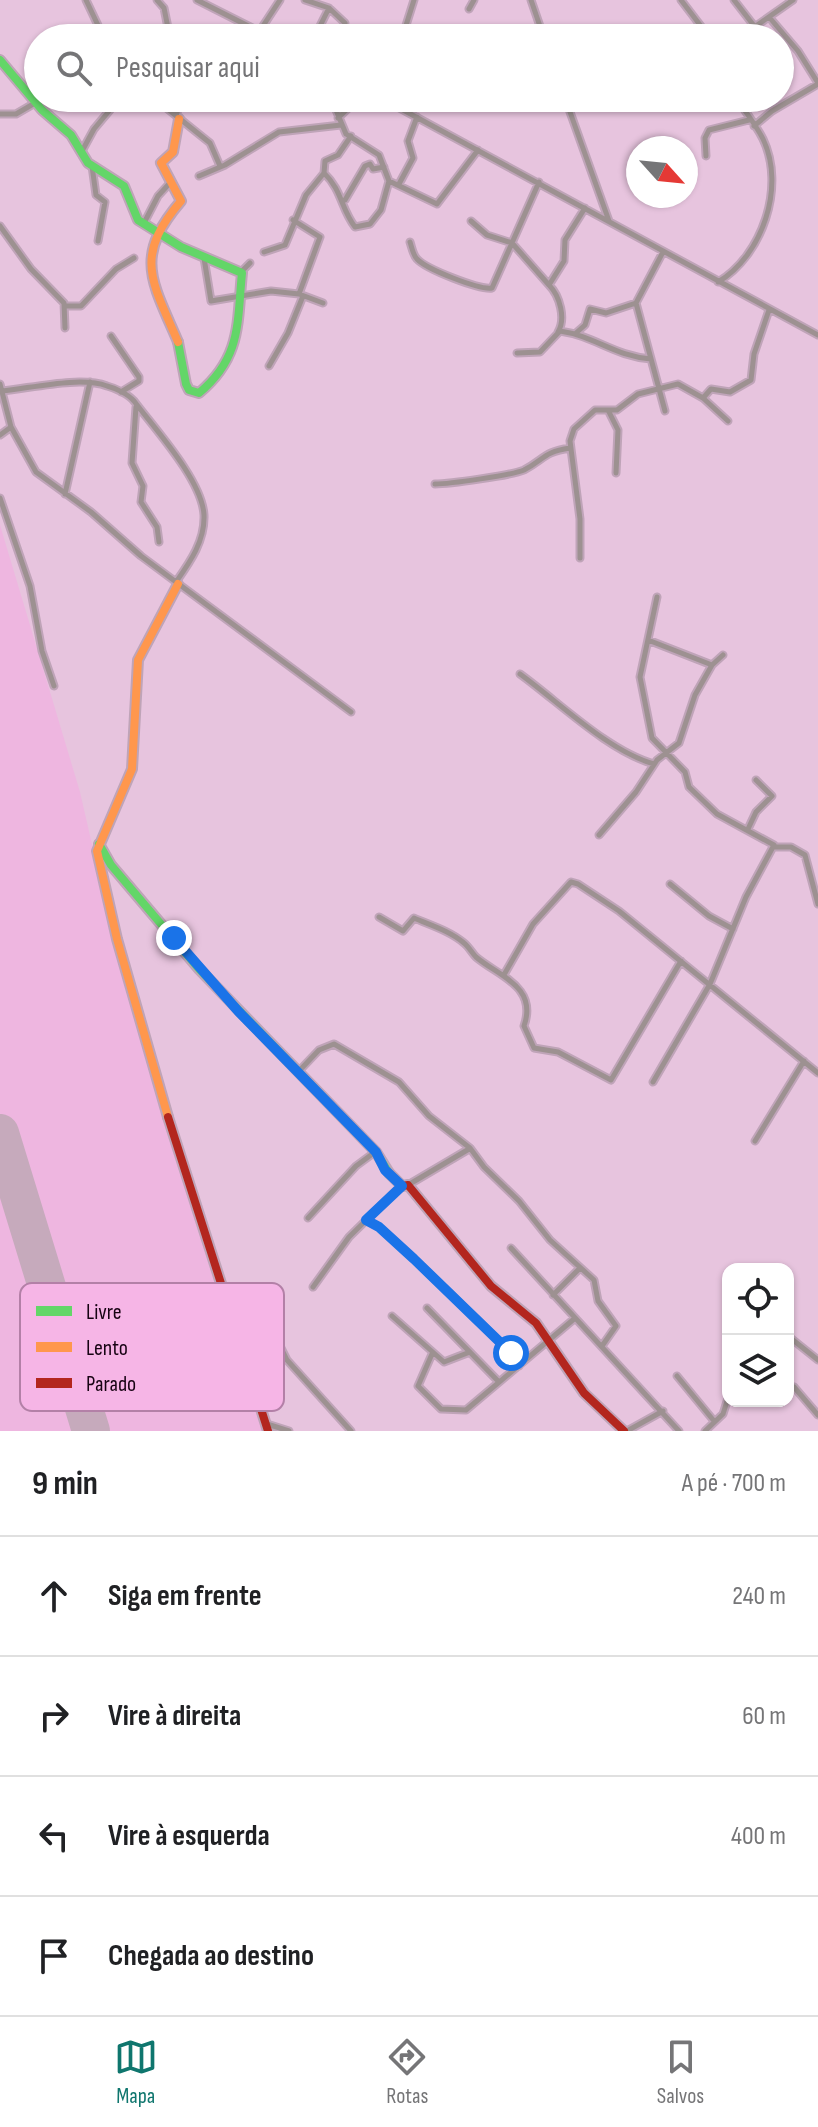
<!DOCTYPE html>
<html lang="pt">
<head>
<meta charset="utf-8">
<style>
  :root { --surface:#fff; --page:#f2f2f2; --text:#202124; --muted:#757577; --line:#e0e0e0; --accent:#0f766e }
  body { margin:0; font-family:"Sofia Sans Condensed",sans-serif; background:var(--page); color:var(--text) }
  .controls { position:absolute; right:24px; bottom:24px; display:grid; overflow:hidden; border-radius:16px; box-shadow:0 2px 6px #0004 }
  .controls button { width:72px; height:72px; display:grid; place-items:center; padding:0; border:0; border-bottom:2px solid var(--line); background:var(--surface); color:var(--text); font:40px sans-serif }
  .compass { position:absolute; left:626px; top:136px; width:72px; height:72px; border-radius:50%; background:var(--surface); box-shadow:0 2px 6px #0004; rotate:117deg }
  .stop { position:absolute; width:24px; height:24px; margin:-18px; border:6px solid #1a73e8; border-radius:50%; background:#fff }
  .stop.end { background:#1a73e8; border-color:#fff; box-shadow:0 2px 8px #0008 }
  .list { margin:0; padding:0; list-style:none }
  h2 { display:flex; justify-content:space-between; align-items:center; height:104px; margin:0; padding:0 32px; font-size:34px }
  h2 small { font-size:26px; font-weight:400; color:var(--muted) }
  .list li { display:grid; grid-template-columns:52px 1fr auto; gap:24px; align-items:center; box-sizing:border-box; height:120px; padding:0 32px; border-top:2px solid var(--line) }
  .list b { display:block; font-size:30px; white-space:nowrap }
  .list em { font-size:26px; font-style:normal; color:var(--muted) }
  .icon { flex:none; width:44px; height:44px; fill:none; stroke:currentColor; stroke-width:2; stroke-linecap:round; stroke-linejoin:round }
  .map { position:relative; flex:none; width:818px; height:1431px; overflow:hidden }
  .search { position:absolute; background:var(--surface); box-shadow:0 2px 6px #0004; left:24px; right:24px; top:24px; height:88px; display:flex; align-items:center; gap:20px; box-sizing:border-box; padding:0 28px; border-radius:44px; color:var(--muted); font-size:30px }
  .sheet { height:584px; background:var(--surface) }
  nav { display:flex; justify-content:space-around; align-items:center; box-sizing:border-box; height:112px; border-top:2px solid var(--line); background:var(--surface); font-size:22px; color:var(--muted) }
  nav a { display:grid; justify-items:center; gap:4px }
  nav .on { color:var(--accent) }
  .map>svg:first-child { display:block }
  .built { fill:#eeb6e0 }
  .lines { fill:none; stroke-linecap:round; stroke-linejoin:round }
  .runway { stroke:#c6aabc; stroke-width:38 }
  .street-casing { stroke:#bfa4b8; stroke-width:9 }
  .fast-casing { stroke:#bfa4b8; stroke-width:12 }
  .slow-casing { stroke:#bfa4b8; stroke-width:12 }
  .jam-casing { stroke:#bfa4b8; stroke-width:12 }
  .street { stroke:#9d9191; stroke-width:5 }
  .fast { stroke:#63d668; stroke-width:8 }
  .slow { stroke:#ff974d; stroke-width:8 }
  .jam { stroke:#b3261e; stroke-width:8 }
  .route { stroke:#1a73e8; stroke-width:10 }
  .key { fill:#f6b5e6; stroke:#b380a7; stroke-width:2 }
  .key-label { font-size:22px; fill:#170313 }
</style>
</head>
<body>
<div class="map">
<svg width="818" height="1431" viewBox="0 0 818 1431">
  <rect width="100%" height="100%" fill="#e7c4de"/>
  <path class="built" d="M0,525L80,792L113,936L264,1431H0Z"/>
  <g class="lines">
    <path class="runway" d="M0,1133L91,1431"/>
    <g class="street-casing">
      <path id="street" d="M86,0L104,38
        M157,0L164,8L170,38
        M197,0L272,38
        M305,0L329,8L345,23
        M531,0L544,38
        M681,0L710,38
        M734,0L755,27
        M469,9L474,0
        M769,17L798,51L818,83
        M259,32L280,0
        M314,38L329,8
        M402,38L414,0
        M739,38L793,0
        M154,98L210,143L220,166
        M381,98L818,335
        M565,98L609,221
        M177,113L180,98
        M0,114H16L35,103
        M338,118L359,98
        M754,126L772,111L818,84
        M82,151L94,129L120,98
        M706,156L705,138L709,130L749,120
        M92,166L96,195L105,202L98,241
        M324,173C342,190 341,209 355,227L370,224L381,210L389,181L379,155L346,134L331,98
        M199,176L225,165L279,132L341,125
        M389,181L437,204L478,150
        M399,184L413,158L408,141L417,117
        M345,200L365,166L370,164L373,169L384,167
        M293,220L320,237L299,294
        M471,221L487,235L512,243L549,285
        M144,223L158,196L169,184
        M0,226L31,269L64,303L65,328
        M410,242C412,248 413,255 417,259C426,269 479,290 492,288L539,182
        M264,252L285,245L306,195L324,173L325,161L338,155L351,136
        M663,252L636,303L665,411
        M204,258L211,301L271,291L299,294L323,303
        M241,272L250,263
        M718,282C762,256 786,187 763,139C756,125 745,111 736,98
        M65,306H81L116,269L134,258
        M558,332C566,319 560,296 549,285L564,261L565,240L585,208
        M576,333L585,325L590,309L606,313L636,303
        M111,336L139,377V381L121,392
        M517,353L540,352L560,331C595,336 614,356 651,359
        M269,366L288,333L303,296
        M0,384L11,427L36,472L91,512L141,556L351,712
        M2,391C32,388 80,376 107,386C115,388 128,394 134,401C154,428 202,480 204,515C205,541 190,562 176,582
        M703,398L711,389L730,392L751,380L754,354L769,310
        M136,407L132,463L143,486L141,502L157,527L159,542
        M609,412L618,430L616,473
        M0,435L11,427
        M435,484C449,484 513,475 524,470C545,459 543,452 570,448
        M65,494L90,382
        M0,498L30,586L42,651L54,686
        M580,558V519L570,441L574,429L595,410H617L638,394L678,384L703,398L728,421
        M648,640L712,665
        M520,674C560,703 608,751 654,764
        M748,829L756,812L772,796L756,780
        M599,835L636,792L657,760L679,743L695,695L712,665L723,655
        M773,847H791L805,855L818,904
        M670,884L709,916L733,929
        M379,917L403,931L414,918C430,925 450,931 464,943C469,947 472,953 476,957C498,976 538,986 524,1026L534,1048L558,1052L611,1080L681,961
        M505,973L533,924L571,882L578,884L619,911L818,1073
        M299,1071L319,1050L334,1044L399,1082L429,1116L470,1148L484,1167L519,1201L550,1240L594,1280L598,1301L616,1326L602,1346
        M653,1082L710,984L746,897L774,845L717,814L689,787L685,772L652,738L640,677L657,597
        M755,1141L804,1061
        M408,1185L469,1149
        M308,1218L356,1166L375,1152
        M366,1220L379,1227L414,1259L495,1337L519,1366
        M511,1248L679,1431
        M313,1287L349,1237L401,1186
        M553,1295L580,1268
        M230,1308L259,1329L272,1330L287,1360L351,1431
        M427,1308L499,1382
        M392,1316L444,1362L470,1352
        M788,1336L818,1360
        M432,1354L418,1386L441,1409L466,1410L574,1319
        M677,1376L714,1421
        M788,1386L794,1387L818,1415
        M267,1424L289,1431
        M627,1431L663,1411
        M705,1431L723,1414L728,1398"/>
    </g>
    <g class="fast-casing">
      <path id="fast" d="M0,60L42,110L71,135L88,163L124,186L138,220L181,247L242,273C237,322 242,357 199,393L189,390L186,384L178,342
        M99,844L111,865L199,969L376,1152L389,1173"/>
    </g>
    <g class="slow-casing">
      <path id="slow" d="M178,342C152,281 133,257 181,201L161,163L173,152L179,119
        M168,1117L117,939L97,851L132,769L138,660L178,584"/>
    </g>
    <g class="jam-casing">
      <path id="jam" d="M168,1117L268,1431
        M389,1173L402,1186L408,1185L491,1286L536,1323L584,1393L624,1431"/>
    </g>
    <use href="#street" class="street"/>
    <use href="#fast" class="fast"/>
    <use href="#slow" class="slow"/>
    <use href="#jam" class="jam"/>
  </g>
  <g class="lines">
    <path class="route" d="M174,938L238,1011L376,1152L385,1170L402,1186L366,1220L379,1227L414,1259L511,1353"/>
  </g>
  <rect x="20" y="1283" width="264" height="128" rx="12" class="key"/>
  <rect x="36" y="1306" width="36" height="10" fill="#63d668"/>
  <rect x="36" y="1342" width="36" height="10" fill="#ff974d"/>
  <rect x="36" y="1378" width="36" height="10" fill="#b3261e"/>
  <g class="key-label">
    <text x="86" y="1319">Livre</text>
    <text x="86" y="1355">Lento</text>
    <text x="86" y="1391">Parado</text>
  </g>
</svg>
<div class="controls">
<button><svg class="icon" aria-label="locate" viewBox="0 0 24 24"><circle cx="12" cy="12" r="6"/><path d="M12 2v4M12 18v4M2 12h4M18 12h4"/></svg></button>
<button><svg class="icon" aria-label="layers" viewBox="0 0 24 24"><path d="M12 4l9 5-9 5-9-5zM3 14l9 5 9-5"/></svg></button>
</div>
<svg class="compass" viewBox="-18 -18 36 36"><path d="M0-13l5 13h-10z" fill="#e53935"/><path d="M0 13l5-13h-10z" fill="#757577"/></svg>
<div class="stop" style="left:511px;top:1353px"></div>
<div class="stop end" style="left:174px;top:938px"></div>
<div class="search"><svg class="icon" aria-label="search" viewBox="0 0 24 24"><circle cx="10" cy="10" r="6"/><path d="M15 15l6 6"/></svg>Pesquisar aqui</div>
</div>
<section class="sheet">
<h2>9 min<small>A pé · 700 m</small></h2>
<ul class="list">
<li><svg class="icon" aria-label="ahead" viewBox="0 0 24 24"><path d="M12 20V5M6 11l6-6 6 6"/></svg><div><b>Siga em frente</b></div><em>240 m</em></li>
<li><svg class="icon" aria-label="right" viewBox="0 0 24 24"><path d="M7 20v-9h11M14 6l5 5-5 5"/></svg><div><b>Vire à direita</b></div><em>60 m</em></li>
<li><svg class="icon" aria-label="left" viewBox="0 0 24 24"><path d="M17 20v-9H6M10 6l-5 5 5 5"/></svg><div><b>Vire à esquerda</b></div><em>400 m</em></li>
<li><svg class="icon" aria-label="arrive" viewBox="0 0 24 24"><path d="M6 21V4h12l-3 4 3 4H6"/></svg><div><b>Chegada ao destino</b></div></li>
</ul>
</section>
<nav>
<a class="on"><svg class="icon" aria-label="map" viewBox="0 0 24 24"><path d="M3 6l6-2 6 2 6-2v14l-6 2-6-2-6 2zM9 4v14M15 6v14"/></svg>Mapa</a>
<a><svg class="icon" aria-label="directions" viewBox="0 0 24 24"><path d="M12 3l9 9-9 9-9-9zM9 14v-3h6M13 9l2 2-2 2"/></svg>Rotas</a>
<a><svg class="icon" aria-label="saved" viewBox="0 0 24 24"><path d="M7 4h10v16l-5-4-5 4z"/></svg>Salvos</a>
</nav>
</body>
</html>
